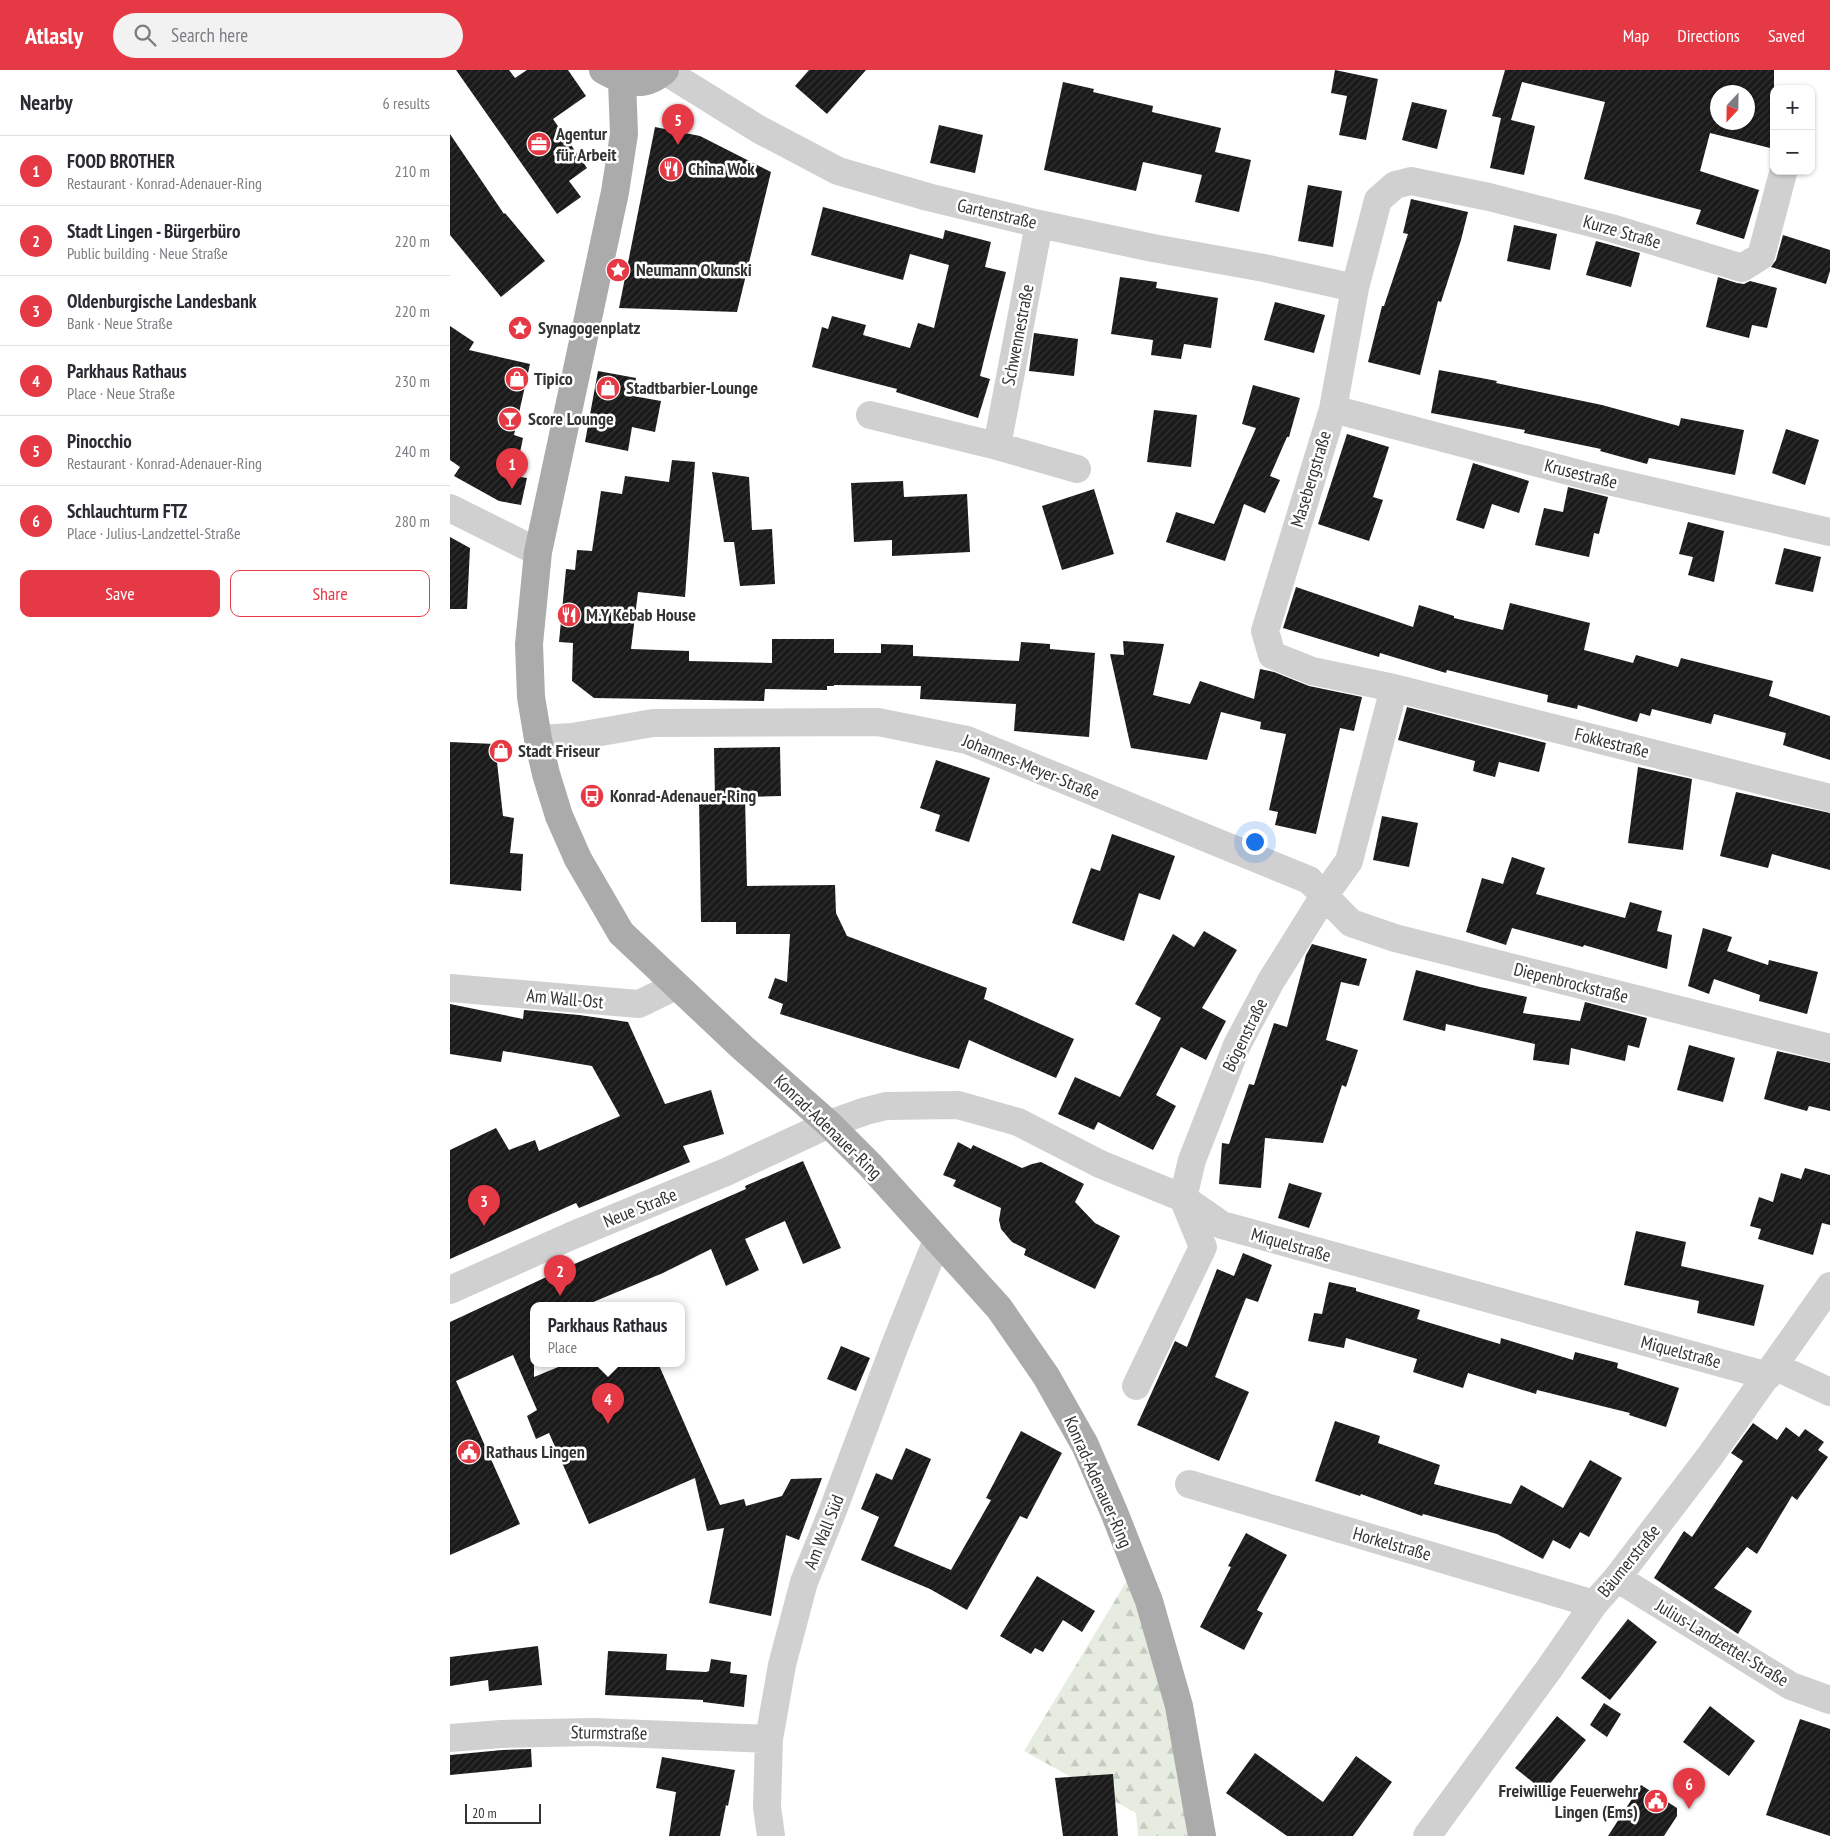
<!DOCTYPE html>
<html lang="en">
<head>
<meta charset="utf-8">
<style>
  :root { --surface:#fff; --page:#f2f2f3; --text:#2b2b33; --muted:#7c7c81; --line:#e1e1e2; --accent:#e63946 }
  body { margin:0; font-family:"PT Sans Narrow",sans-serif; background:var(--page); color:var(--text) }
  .controls { position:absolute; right:15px; top:15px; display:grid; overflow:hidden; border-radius:10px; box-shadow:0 1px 4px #0004 }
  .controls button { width:45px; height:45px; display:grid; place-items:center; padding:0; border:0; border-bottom:1px solid var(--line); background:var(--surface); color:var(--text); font:25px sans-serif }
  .compass { position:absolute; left:1260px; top:15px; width:45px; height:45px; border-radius:50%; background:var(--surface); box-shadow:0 1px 4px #0004; rotate:202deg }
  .scale { position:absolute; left:15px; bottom:12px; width:76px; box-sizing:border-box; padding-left:5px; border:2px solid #333; border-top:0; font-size:14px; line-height:18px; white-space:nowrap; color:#333; -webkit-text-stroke:4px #fff; paint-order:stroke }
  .you { position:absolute; left:804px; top:771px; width:18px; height:18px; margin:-12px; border:4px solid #fff; border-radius:50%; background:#1a73e8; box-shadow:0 0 0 8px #1a73e833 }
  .badge { display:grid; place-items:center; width:32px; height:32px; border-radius:50%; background:var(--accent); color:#fff; font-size:16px; font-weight:700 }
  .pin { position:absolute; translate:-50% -41px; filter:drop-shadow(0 1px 2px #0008) }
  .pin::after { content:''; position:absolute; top:26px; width:18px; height:15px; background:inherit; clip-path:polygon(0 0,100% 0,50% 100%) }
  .popup { position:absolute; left:80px; top:1232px; width:155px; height:65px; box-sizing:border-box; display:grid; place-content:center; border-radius:10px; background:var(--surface); filter:drop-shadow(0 1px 4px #0005); font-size:16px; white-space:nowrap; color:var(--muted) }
  .popup b { font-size:19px; color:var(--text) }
  .popup::after { content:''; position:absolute; left:50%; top:100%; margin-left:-10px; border:10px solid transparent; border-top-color:var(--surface) }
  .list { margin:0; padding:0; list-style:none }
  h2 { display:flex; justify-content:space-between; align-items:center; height:65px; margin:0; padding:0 20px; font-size:21px }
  h2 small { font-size:16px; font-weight:400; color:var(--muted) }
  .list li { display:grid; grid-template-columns:32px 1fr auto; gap:15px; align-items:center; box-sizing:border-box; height:70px; padding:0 20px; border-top:1px solid var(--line) }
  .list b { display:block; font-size:19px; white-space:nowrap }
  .list p { margin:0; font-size:16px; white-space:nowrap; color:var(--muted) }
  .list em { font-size:16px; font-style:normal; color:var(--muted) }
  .actions { display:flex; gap:10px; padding:15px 20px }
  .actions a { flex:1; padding:11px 0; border:1px solid var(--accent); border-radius:10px; text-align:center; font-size:18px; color:var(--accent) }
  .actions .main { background:var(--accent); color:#fff }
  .icon { flex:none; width:28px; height:28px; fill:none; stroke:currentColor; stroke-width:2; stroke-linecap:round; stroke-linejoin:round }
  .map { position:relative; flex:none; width:1380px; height:1766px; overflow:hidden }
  header { display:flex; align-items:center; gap:30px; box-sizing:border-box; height:70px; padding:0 25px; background:var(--accent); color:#fff }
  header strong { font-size:24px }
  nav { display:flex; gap:28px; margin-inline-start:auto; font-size:18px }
  .search { width:350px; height:45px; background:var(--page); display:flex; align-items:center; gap:12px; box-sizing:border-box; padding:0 18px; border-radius:28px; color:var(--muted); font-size:19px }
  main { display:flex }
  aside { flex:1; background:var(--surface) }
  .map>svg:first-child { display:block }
  .forest { fill:url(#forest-firs) }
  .building { fill:url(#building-hatch); fill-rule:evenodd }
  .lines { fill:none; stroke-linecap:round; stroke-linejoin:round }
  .minor { stroke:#d0d0d0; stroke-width:28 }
  .major { stroke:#ababab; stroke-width:28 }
  .labels { text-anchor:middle; stroke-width:5; stroke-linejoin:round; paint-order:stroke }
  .poi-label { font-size:18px; font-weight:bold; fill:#333; stroke:#fff; text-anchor:start }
  .street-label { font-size:18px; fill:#333; stroke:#fff }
</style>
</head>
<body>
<header>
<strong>Atlasly</strong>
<div class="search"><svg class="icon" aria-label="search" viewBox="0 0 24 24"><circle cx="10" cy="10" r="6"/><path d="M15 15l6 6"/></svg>Search here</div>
<nav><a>Map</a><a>Directions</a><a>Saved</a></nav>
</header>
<main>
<aside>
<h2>Nearby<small>6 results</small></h2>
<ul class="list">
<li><span class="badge">1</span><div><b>FOOD BROTHER</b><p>Restaurant · Konrad-Adenauer-Ring</p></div><em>210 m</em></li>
<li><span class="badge">2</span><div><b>Stadt Lingen - Bürgerbüro</b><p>Public building · Neue Straße</p></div><em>220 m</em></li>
<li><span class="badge">3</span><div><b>Oldenburgische Landesbank</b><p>Bank · Neue Straße</p></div><em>220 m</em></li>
<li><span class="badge">4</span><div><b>Parkhaus Rathaus</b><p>Place · Neue Straße</p></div><em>230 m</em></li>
<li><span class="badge">5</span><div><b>Pinocchio</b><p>Restaurant · Konrad-Adenauer-Ring</p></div><em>240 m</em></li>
<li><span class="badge">6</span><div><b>Schlauchturm FTZ</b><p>Place · Julius-Landzettel-Straße</p></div><em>280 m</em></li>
</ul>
<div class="actions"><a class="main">Save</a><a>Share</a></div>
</aside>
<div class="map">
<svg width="1380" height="1766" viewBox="0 0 1380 1766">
  <defs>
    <pattern id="forest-firs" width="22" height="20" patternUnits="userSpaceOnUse" patternTransform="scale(1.25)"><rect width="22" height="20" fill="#e6ecdf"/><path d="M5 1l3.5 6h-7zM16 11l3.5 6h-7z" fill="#c6cbc0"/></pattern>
    <pattern id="building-hatch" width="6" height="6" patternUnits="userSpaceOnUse" patternTransform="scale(1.25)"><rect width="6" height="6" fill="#1a1a1a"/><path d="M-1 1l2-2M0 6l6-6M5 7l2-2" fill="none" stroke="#333"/></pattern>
  </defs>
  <rect width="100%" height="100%" fill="#fff"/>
  <path class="forest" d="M681,1504L752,1766H688L686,1743L574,1681Z"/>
  <path class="building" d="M6,0H59L65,8L77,0H118L136,26L103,49L137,98L119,111L131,127L107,144Z
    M359,0H416L377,44L345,16Z
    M885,0L928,9L916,70L889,65L897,26L881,23Z
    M1055,0H1324V79L1260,63L1250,101L1309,120L1294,169L1246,154L1251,140L1134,109L1155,32L1072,12L1061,50L1085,56L1074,105L1040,98L1051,48L1042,46ZM1268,22H1298V52H1268Z
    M613,12L644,19L643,22L703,36L702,42L771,58L765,82L801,90L789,142L745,132L752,105L693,92L686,121L594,100Z
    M962,32L997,40L987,79L952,70Z
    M489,55L533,65L525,103L480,93Z
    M205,57L250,66L321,102L287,242L169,238Z
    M0,64L54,144L55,143L95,191L51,227L0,165Z
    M858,115L892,121L883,177L848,171Z
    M961,129L1018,142L1011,170L991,232L988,231L970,305L918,292L932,236H934L958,164L953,163Z
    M373,137L493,169L495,160L541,172L535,197L556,202L530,306L540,309L528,348L446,322L447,319L362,297L372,257L378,259L382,246L416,255L413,265L460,278L468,253L484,258L499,195L460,184L453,210L361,185Z
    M1064,155L1107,164L1100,200L1057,191Z
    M1333,165L1380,180V201L1376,214L1321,197L1326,190Z
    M1146,171L1190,183L1181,217L1136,205Z
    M670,207L707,212L706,218L768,228L761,278L734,274L731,289L701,285L703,270L661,264Z
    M1268,207L1287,213L1294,214L1300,211L1327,218L1317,258L1302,255L1299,268L1256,257Z
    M825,232L875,245L864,283L814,270Z
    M0,256L24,272L19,280L80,294L64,365L73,368L65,406L77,408L71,435L49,431L4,406L10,397L0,390Z
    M584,263L628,269L624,306L579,301Z
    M989,300L1047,311L1046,313L1152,335L1229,356L1231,348L1294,360L1285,405L1199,388L1197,394L1150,381L1151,379L1074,363L1075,360L981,343Z
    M148,301L186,308L183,326L211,331L205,362L182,357L178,381L135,372Z
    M803,315L850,328L839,367H837L820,406L830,410L815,443L794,434L775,491L716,472L726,442L764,454L806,358L792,354Z
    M704,340L747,345L741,397L697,392Z
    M1336,359L1369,370L1355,415L1322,403Z
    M897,364L939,377L923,427L933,430L919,471L868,454Z
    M222,390L245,392L235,527L188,522L181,579L239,581V591L322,593V569H384V583H431V574L463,575V586L569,591L571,572L600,574V579L645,583L639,667L564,661L566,634L470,629L471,616L384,615V616H377V620L315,619L314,631L144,628L122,611L123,573L109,572L116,499L125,500L127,480L142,481L151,421L172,424L175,406L219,412Z
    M1023,393L1079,411L1069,443L1042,434L1034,459L1006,450Z
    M262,402L299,407L302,460L322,459L325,514L290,516L284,472H274Z
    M453,411L454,427L517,424L520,482L442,486V470L404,472L401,413Z
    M1118,417L1158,427L1149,464L1144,463L1139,487L1085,475L1094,438L1113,442Z
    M644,419L664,484L612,500L592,436Z
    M1238,452L1274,461L1264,512L1238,505L1243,487L1229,484Z
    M0,467L20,478L17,539H0Z
    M1334,478L1371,487L1363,522L1325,514Z
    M846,517L963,557L969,535L1004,546V548L1053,560L1060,533L1140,553L1134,580L1183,593L1186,585L1228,597L1231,588L1323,611L1319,626L1380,646V690L1333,675L1336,663L1264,644L1261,654L1202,639L1200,646L1190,643L1187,652L1128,635L1127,639L1097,632L1098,625L997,600L996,603L930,583L929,587L833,558Z
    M673,571L714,574L703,625L740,634L750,611L804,629L810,599L824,602L859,616L912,627L904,661L890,658L866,764L825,755L828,742L819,740L836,664L810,659L811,652L771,642L757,690L681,678L660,584L674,585Z
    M957,637L1096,673L1089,702L1049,692L1045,707L1023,701L1025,691L948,670Z
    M0,672L45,674L53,746L64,748L60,783L73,784L71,821L0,814Z
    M330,677L331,726L295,727L297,816L385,815L386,843L397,866L537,918L534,929L624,969L606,1008L519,970L509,999L330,944L333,934L318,928L325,908L337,912L340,864H286V852H251L249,728H265L264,678Z
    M486,690L540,708L519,772L485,761L490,745L470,738Z
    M1188,697L1242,709L1233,780L1178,773Z
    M1286,722L1380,743V800L1322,784L1318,798L1270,786Z
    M932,746L968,753L959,797L923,790Z
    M662,764L725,786L710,830L689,823L674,871L622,853L641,798L650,801Z
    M1062,787L1095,798L1086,824L1175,848L1180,832L1212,841L1207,861L1222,865L1217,899L1134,875L1133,877L1062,858L1056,875L1016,862L1032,808L1053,814Z
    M1253,858L1282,867L1277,881L1318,895L1319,890L1368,902L1357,944L1309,931L1310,925L1264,909L1259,924L1238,916Z
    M754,861L787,880L752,938L776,951L756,990L731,977L706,1025L726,1036L703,1080L648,1052L644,1060L608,1044L625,1007L670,1027L711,948L685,934L723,864L744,877Z
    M862,874L917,889L909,916L891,912L876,970L908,980L896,1017L892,1015L873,1073L815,1068L811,1118L769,1114L772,1073L779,1074L799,1014L804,1015L824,953L837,957L856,885Z
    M966,900L1030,917L1077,927L1073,943L1130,951L1135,932L1197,948L1189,978L1178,975L1175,991L1121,978L1119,995L1083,990L1085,974L996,954L995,961L953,950Z
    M0,934L73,949L74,940L129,945L178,952L215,1034L261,1020L274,1064L233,1076L240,1092L129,1138L126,1133L0,1189V1080L46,1058L59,1080L85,1070L89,1081L170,1046L142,996L53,981L51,992L0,984Z
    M1239,975L1285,988L1273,1032L1227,1020Z
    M1327,981L1380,993V1041L1359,1036L1357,1041L1314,1029Z
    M508,1072L521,1079L523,1075L572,1098L582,1094L591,1092L634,1114L625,1132L645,1153L670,1166L645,1219L574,1185L576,1179L562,1172L551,1159L549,1150L551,1138L503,1116L506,1110L493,1105Z
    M353,1091L391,1178L353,1194L335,1151L295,1169L309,1200L276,1216L261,1179L213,1203L136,1235H84V1307L118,1293H208L270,1435L294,1429L296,1436L332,1426L341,1409L372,1408L349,1470L336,1465L321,1546L259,1533L274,1458L257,1461L245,1408L139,1454L99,1363L86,1369L77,1346L87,1340L63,1285L6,1311L70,1454L0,1485V1252L122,1195L296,1119L295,1116Z
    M1355,1098L1380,1105V1155L1372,1153L1363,1185L1308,1169L1311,1159L1300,1156L1309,1127L1323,1132L1331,1103L1351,1109Z
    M839,1113L872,1123L859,1158L828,1148Z
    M1186,1161L1236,1172L1231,1196L1314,1215L1304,1256L1247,1243L1249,1231L1174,1215Z
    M793,1183L822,1195L808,1232L796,1228L765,1307L799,1322L769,1391L687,1355L725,1271L737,1277L767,1199L784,1206Z
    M879,1212L906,1218V1221L970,1240L967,1249L1050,1274L1051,1268L1123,1290L1125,1282L1168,1293L1167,1298L1229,1318L1216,1357L1179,1345L1180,1343L1087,1320L1086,1324L1018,1303L1013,1318L963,1302L967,1289L896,1268L894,1278L858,1271L864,1243L872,1244Z
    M391,1276L420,1288L406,1321L377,1309Z
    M885,1351L930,1366L928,1373L990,1395L984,1414L1061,1434L1071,1415L1113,1438L1140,1390L1172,1408L1139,1467L1130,1462L1120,1479L1103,1470L1093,1489L1047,1464L973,1444L972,1446L911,1424L910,1426L865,1411Z
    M1303,1353L1327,1370L1336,1357L1349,1367L1355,1359L1374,1372L1368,1380L1378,1387L1347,1430L1342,1426L1307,1484L1297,1477L1264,1518L1302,1541L1288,1564L1204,1508L1234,1461L1242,1467L1293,1391L1281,1383Z
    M571,1361L612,1383L577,1449L570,1446L517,1540L480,1519L411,1490L429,1447L411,1439L426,1403L442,1410L456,1378L481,1389L444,1476L501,1500L541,1430L536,1428Z
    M796,1463L837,1485L807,1540L813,1543L794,1580L750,1557L781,1497L778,1496Z
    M587,1506L645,1541L632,1562L613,1550L593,1582L585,1578L581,1584L550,1566Z
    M1178,1549L1207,1572L1160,1630L1131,1608Z
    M88,1576L92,1615L39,1621L38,1610L0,1616V1587Z
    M158,1581L217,1584L216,1600L256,1602L259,1601L261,1589L281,1592L280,1603L297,1605L294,1637L253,1632V1630L155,1625Z
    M1154,1633L1171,1644L1157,1667L1140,1655Z
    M1260,1636L1305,1671L1279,1706L1233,1672Z
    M1107,1646L1136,1670L1094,1721L1065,1698Z
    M1350,1649L1380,1659V1766L1316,1745Z
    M81,1679L82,1697L0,1705V1685L52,1680Z
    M805,1683L873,1732L906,1686L942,1712L903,1766H837L776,1723Z
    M212,1687L285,1700L278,1736L276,1735L270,1766H219L226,1722L206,1718Z
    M663,1704L668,1766H613L605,1708Z
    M1191,1715L1227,1738V1746L1214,1766H1158Z"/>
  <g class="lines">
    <path class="minor" d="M215,1L310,60L388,101L478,127L589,154L703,178L814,198L905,218
      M1333,103L1311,186L1292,198L1161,158L1039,127L961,111L945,115L928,130L905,218L883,339L815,561L822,585L862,601L944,618L1380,728
      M883,339L1141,407L1380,462
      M420,345L547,376L627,399
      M547,376L589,154
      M0,438L88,482
      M88,669L122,667L203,653L428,652L517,670L859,810L901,853L945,868L1380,978
      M0,918L189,934L226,916
      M0,1220L121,1166L276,1102L379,1054L416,1041L436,1036L508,1035L568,1052L650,1094L733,1128L772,1155L1318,1306
      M1324,1296L1380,1322
      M686,1316L753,1177L733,1128L742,1090L787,975L821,911L874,826L899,791L944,618
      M739,1414L1144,1534
      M1167,1508L1341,1616L1380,1630
      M0,1668L51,1664L144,1662L319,1669
      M321,1766L317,1737L319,1669L332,1595L354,1512L383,1440L445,1275L487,1170
      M977,1766L1099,1599L1144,1534L1167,1508L1260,1386L1380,1216"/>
    <path class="major" d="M153,0C176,13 194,19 215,0
      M172,11L174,64L165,122L88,482L79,574L81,627L88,669L96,704L109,746L128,789L171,863L293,978L379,1054L420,1095L549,1238L596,1306L635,1375L664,1442L699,1531L729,1636L752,1766"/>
  </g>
  <defs>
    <g id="office-disc" transform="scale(1.25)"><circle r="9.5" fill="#e63946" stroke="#fff"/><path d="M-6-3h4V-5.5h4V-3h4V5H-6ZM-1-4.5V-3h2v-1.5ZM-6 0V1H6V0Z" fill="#fff"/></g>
    <g id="restaurant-disc" transform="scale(1.25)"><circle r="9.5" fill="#e63946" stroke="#fff"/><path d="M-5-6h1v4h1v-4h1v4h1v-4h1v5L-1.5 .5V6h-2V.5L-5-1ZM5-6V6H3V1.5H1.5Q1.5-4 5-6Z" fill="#fff"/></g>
    <g id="sight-disc" transform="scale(1.25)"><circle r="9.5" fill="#e63946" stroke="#fff"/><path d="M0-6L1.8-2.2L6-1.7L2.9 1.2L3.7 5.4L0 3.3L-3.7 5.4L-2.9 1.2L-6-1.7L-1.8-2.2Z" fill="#fff"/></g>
    <g id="shop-disc" transform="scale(1.25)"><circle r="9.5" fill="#e63946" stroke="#fff"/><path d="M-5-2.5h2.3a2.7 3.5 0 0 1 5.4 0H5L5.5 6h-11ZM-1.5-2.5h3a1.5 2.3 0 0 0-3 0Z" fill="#fff"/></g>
    <g id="bar-disc" transform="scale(1.25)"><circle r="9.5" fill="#e63946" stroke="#fff"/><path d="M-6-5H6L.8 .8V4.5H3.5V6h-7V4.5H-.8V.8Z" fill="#fff"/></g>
    <g id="bus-disc" transform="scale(1.25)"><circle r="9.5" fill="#e63946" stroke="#fff"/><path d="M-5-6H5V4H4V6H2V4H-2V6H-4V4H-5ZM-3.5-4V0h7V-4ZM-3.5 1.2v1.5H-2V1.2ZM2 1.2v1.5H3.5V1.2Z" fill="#fff"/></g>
    <g id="civic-disc" transform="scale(1.25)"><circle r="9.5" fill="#e63946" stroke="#fff"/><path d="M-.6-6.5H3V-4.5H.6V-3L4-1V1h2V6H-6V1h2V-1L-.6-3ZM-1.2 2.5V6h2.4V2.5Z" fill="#fff"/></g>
  </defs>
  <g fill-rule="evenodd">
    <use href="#office-disc" x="89" y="74"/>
    <use href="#restaurant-disc" x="221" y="99"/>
    <use href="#sight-disc" x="168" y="200"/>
    <use href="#sight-disc" x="70" y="258"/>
    <use href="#shop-disc" x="67" y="309"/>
    <use href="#shop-disc" x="158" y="318"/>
    <use href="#bar-disc" x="60" y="349"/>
    <use href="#restaurant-disc" x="119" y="545"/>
    <use href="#shop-disc" x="51" y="681"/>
    <use href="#bus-disc" x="142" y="726"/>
    <use href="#civic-disc" x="19" y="1382"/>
    <use href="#civic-disc" x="1206" y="1731"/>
  </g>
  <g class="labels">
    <g class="poi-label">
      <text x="106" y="70">Agentur<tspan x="106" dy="21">für Arbeit</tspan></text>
      <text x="238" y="105">China Wok</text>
      <text x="186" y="206">Neumann Okunski</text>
      <text x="88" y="264">Synagogenplatz</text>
      <text x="84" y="315">Tipico</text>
      <text x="176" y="324">Stadtbarbier-Lounge</text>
      <text x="78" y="355">Score Lounge</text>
      <text x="136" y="551">M.Y Kebab House</text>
      <text x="68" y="687">Stadt Friseur</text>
      <text x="160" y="732">Konrad-Adenauer-Ring</text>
      <text x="36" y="1388">Rathaus Lingen</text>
      <text x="1188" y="1727" text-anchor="end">Freiwillige Feuerwehr<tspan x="1188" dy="21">Lingen (Ems)</tspan></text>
    </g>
    <g class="street-label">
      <text transform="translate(547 144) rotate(13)" y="6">Gartenstraße</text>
      <text transform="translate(1172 162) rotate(16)" y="6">Kurze Straße</text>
      <text transform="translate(568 265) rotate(-79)" y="6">Schwennestraße</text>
      <text transform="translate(1131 404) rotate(14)" y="6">Krusestraße</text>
      <text transform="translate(861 409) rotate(-73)" y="6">Masebergstraße</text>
      <text transform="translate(1162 673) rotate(14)" y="6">Fokkestraße</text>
      <text transform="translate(581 697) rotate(22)" y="6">Johannes-Meyer-Straße</text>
      <text transform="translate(1121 913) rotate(14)" y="6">Diepenbrockstraße</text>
      <text transform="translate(115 929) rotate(5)" y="6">Am Wall-Ost</text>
      <text transform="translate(795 965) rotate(-64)" y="6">Bögenstraße</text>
      <text transform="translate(378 1057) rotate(44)" y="6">Konrad-Adenauer-Ring</text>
      <text transform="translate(190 1138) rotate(-22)" y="6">Neue Straße</text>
      <text transform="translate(841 1175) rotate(16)" y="6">Miquelstraße</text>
      <text transform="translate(1231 1282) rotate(15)" y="6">Miquelstraße</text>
      <text transform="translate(648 1412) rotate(66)" y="6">Konrad-Adenauer-Ring</text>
      <text transform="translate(374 1462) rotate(-68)" y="6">Am Wall Süd</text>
      <text transform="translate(942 1474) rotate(16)" y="6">Horkelstraße</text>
      <text transform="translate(1179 1491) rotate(-51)" y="6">Bäumerstraße</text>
      <text transform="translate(1272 1573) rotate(31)" y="6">Julius-Landzettel-Straße</text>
      <text transform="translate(159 1663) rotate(1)" y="6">Sturmstraße</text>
    </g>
  </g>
</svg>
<div class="controls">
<button>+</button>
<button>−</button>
</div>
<svg class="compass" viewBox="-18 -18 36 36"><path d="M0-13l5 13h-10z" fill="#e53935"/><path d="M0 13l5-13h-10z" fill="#7c7c81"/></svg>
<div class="scale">20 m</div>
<div class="you"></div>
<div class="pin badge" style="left:62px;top:419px">1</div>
<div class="pin badge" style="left:110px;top:1226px">2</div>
<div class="pin badge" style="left:34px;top:1156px">3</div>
<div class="pin badge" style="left:158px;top:1354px">4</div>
<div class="popup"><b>Parkhaus Rathaus</b>Place</div>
<div class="pin badge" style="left:228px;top:75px">5</div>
<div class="pin badge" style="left:1239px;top:1739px">6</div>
</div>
</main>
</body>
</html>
